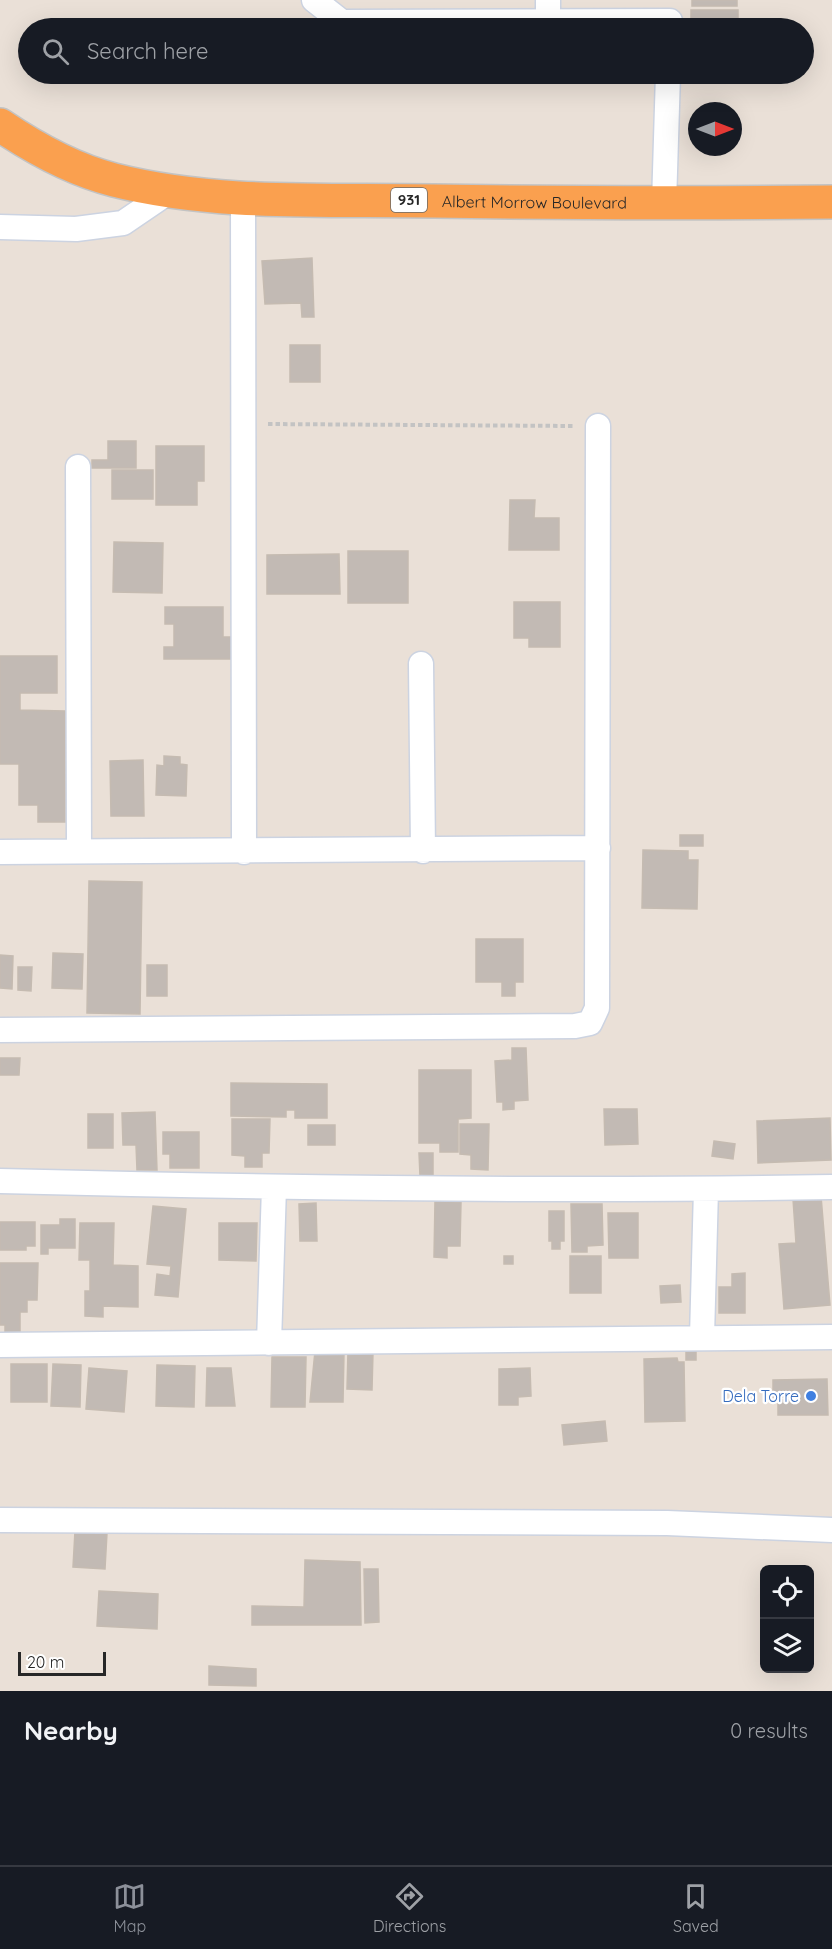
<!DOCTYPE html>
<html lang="en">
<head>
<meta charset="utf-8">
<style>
  :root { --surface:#171b24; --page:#20242c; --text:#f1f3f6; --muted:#9ea1a6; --line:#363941; --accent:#8c9099 }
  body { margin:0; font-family:Quicksand,sans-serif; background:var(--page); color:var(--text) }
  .controls { position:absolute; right:18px; bottom:18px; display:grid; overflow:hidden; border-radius:9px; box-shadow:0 6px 24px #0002 }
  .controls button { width:54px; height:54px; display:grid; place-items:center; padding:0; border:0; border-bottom:2px solid var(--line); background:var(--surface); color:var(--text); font:30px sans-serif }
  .compass { position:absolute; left:688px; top:102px; width:54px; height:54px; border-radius:50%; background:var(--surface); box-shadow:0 6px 24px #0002; rotate:90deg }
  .scale { position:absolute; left:18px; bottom:15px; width:88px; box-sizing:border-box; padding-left:6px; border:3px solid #272727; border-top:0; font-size:16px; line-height:21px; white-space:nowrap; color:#272727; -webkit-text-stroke:4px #fff; paint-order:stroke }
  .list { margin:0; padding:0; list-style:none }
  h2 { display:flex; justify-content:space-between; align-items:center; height:78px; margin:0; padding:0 24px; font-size:26px }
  h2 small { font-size:20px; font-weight:400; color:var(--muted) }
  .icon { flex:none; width:33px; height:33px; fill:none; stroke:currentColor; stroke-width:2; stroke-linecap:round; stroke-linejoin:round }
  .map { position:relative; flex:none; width:832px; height:1691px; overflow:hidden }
  .search { position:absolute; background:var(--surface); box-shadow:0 6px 24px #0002; left:18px; right:18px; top:18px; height:66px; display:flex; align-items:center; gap:15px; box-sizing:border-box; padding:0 21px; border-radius:33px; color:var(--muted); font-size:22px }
  .sheet { height:174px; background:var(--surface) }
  nav { display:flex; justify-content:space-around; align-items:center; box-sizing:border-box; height:84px; border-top:2px solid var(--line); background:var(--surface); font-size:16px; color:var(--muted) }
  nav a { display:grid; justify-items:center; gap:3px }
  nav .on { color:var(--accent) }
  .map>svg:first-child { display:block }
  .building { fill:#c2bab4; stroke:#c5bbb1; stroke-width:1.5 }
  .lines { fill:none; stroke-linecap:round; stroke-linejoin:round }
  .minor-casing { stroke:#ccd3e1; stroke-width:27 }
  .trunk-casing { stroke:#c3c3c3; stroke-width:36 }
  .path { stroke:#c3c3c3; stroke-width:4; stroke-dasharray:4.5 3; stroke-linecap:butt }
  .minor { stroke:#fff; stroke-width:24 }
  .trunk { stroke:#faa04f; stroke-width:33 }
  .shop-dot { fill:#3f7fe0; stroke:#fff; stroke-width:2 }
  .labels { text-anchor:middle; stroke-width:4.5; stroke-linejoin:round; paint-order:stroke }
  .shield { fill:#fff; stroke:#686868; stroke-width:1.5 }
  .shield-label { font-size:15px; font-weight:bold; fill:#272727 }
  .street-label { font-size:16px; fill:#272727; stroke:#fff }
  .shop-label { font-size:16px; fill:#366cbe; stroke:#fff; text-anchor:end }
</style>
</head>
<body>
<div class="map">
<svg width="832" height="1691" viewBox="0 0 832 1691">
  <rect width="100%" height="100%" fill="#eae0d7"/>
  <path class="building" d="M692,0H737V6H692Z
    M691,10H738V28H691Z
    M324,74H357V81H324Z
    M360,74H373V78H360Z
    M376,74H411V78H376Z
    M433,74H443V78H433Z
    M553,74H587V78H553Z
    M592,74H660V75L592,76Z
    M312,258L314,317H302L301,303L265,304L262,261Z
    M290,345H320V382H290Z
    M108,441H136V468H92V460H108Z
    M156,446H204V481H197V505H156Z
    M112,470H153V499H112Z
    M510,500H535L534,518H559V550H509Z
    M114,542L163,543L162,593L113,592Z
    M348,551H408V603H348Z
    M339,554L340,594H267V555Z
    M514,602H560V647H529V638H514Z
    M165,607H223V637H233V659H164V647H174V624H165Z
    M0,656H57V693H20V710L65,711V822H38V805H19V764H0Z
    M164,756L180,757V764L187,765L186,796L156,795L157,765L164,766Z
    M143,760L144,816H111L110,761Z
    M680,835H703V846H680Z
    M643,850L688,851V860H698L697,909L642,908Z
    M89,881L142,882L140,1014L87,1013Z
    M476,939H523V982H515V996H502V982H476Z
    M53,953L83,954L82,989L52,988Z
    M0,955L13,956L12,989L0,988Z
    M147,965H167V996H147Z
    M18,967H32L31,991L18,990Z
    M512,1048H526L528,1100L514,1101V1109L503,1110V1102H497L495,1061L512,1060Z
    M0,1058H20L19,1075H0Z
    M419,1070H471V1118L458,1119V1152H440V1143H419Z
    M231,1083L327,1084V1118H295V1110H286V1117L231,1116Z
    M604,1109H637L638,1144L605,1145Z
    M155,1112L157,1170H137L136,1145H123L122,1113Z
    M88,1114H113V1148H88Z
    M830,1118L831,1160L758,1163L757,1121Z
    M232,1119H270L269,1153H262V1167H245V1156L232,1155Z
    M460,1124H489L488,1170L471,1169V1155L460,1154Z
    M308,1125H335V1145H308Z
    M163,1132H199V1168H170V1154H163Z
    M714,1141L735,1144L733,1159L712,1156Z
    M419,1153H433V1176H420Z
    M821,1196L830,1305L784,1309L779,1244L796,1243L793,1199Z
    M435,1201L461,1202L460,1246H447V1258L434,1257Z
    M316,1203L317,1241H300L299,1204Z
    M571,1204H602L603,1245L587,1246V1252H572Z
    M153,1206L186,1209L178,1297L155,1295L157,1274L170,1276L171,1266L147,1264Z
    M549,1211H564V1241H560V1249H552V1241H549Z
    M608,1213H638V1258H609Z
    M60,1219H75V1248H48V1254H41V1225H60Z
    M0,1222H35V1246H26V1250H0Z
    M80,1223H114L113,1265L138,1266V1307L103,1306V1317L85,1316V1291H90V1260H79Z
    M219,1223H257L256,1261L219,1260Z
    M504,1256H513V1264H504Z
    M570,1256H601V1293H570Z
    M0,1263H38L37,1300H27V1312H20V1333H5V1325H0Z
    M745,1273V1313H719V1287H732V1274Z
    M680,1285L681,1302L661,1303L660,1286Z
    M696,1349V1360H686V1350Z
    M315,1351L344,1352L343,1402H310Z
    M348,1351L373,1352L372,1390L347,1389Z
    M272,1357H306L305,1407H271Z
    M677,1358L678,1362H684L685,1421L645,1422L644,1359Z
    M11,1364H47V1402H11Z
    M53,1364L81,1365L80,1407L51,1406Z
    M157,1365L195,1366L194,1407L156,1406Z
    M89,1368L127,1371L124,1412L86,1409Z
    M207,1368H231L235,1406H206Z
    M530,1368L531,1396L518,1397V1405H499V1369Z
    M827,1379L828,1415H778V1400H792V1397H773V1380Z
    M605,1421L607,1441L564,1445L562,1425Z
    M75,1531L107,1533L105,1569L73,1567Z
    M305,1560L360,1562L361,1625H252V1606L304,1607Z
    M364,1569H378L379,1622L365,1623Z
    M99,1591L158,1594L157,1629L97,1626Z
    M209,1666L256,1669V1686L209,1685Z"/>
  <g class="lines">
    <g class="minor-casing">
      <path id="minor" d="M314,0L342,22L670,21
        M548,0V22
        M243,197L244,852
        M664,204L668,74
        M0,227L76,229L123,223L170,191
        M78,467L79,851
        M421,664L423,851
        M0,852L598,848
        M0,1030L575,1026L590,1023L597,1008L598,426
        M0,1181C277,1188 555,1192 832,1187
        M702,1337L706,1189
        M269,1343L274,1187
        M0,1345L832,1337
        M0,1520L667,1523L832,1530"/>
    </g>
    <g class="trunk-casing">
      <g id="trunk">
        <path id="s1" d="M0,125C34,148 74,170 114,180C217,206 328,199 434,201C567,203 699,203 832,202"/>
      </g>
    </g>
    <path class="path" d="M268,424L573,426"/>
    <use href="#minor" class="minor"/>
    <use href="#trunk" class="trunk"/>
  </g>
  <circle class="shop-dot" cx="811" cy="1396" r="6"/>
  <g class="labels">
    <rect class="shield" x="391" y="188" width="36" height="24" rx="4.5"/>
    <g class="shield-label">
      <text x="409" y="205">931</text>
    </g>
    <g class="street-label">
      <text dy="6" stroke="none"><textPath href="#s1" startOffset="549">Albert Morrow Boulevard</textPath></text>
    </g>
    <g class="shop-label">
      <text x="799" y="1402">Dela Torre</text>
    </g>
  </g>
</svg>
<div class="controls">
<button><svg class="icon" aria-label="locate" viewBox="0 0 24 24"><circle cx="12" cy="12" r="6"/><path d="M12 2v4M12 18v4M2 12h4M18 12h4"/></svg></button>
<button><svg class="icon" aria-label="layers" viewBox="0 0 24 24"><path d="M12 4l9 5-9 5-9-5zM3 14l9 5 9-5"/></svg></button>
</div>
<svg class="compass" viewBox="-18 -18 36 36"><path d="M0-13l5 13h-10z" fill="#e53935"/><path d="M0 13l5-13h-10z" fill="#9ea1a6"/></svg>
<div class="scale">20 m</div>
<div class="search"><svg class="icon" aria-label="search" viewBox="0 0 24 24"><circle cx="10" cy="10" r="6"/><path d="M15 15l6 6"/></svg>Search here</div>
</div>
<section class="sheet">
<h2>Nearby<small>0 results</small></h2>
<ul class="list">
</ul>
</section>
<nav>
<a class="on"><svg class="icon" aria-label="map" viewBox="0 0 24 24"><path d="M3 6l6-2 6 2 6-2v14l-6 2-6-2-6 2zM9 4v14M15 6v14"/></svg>Map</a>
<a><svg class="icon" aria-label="directions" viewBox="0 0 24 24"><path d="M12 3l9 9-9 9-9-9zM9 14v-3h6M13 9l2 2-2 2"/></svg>Directions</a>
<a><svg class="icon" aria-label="saved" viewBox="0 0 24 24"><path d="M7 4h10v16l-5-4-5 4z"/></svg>Saved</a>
</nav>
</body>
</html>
